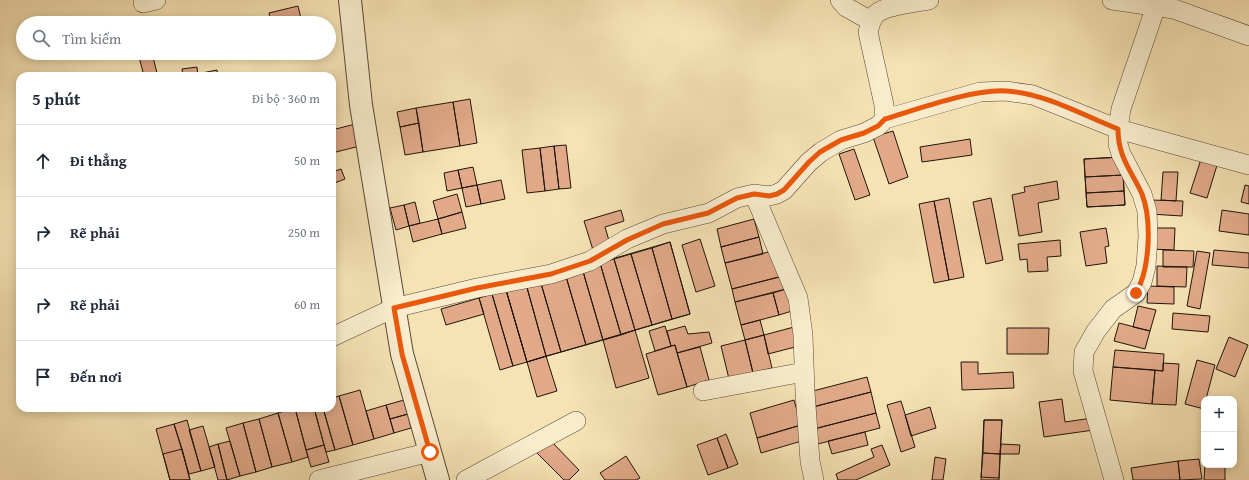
<!DOCTYPE html>
<html lang="vi">
<head>
<meta charset="utf-8">
<style>
  :root { --surface:#fff; --page:#f6f6f7; --text:#1f2937; --muted:#747a83; --line:#e0e1e3 }
  body { margin:0; font-family:"Gentium Book Plus",serif; background:var(--page); color:var(--text) }
  .controls { position:absolute; right:12px; bottom:12px; display:grid; overflow:hidden; border-radius:8px; box-shadow:0 2px 10px #0003 }
  .controls button { width:36px; height:36px; display:grid; place-items:center; padding:0; border:0; border-bottom:1px solid var(--line); background:var(--surface); color:var(--text); font:20px sans-serif }
  .stop { position:absolute; width:12px; height:12px; margin:-9px; border:3px solid #ea580c; border-radius:50%; background:#fff }
  .stop.end { background:#ea580c; border-color:#fff; box-shadow:0 1px 4px #0008 }
  .list { margin:0; padding:0; list-style:none }
  h2 { display:flex; justify-content:space-between; align-items:center; height:52px; margin:0; padding:0 16px; font-size:17px }
  h2 small { font-size:13px; font-weight:400; color:var(--muted) }
  .list li { display:grid; grid-template-columns:26px 1fr auto; gap:12px; align-items:center; box-sizing:border-box; height:72px; padding:0 16px; border-top:1px solid var(--line) }
  .list b { display:block; font-size:15px; white-space:nowrap }
  .list em { font-size:13px; font-style:normal; color:var(--muted) }
  .icon { flex:none; width:22px; height:22px; fill:none; stroke:currentColor; stroke-width:2; stroke-linecap:round; stroke-linejoin:round }
  .map { position:relative; flex:none; width:1249px; height:480px; overflow:hidden }
  .search { position:absolute; background:var(--surface); box-shadow:0 2px 10px #0003; left:16px; top:16px; width:320px; height:44px; display:flex; align-items:center; gap:10px; box-sizing:border-box; padding:0 14px; border-radius:22px; color:var(--muted); font-size:15px }
  .panel { position:absolute; background:var(--surface); box-shadow:0 2px 10px #0003; left:16px; top:72px; width:320px; height:340px; border-radius:12px }
  .map>svg:first-child { display:block }
  .building { fill:#e2aa89; stroke:#20150e }
  .lines { fill:none; stroke-linecap:round; stroke-linejoin:round }
  .minor-casing { stroke:#564838; stroke-width:20 }
  .tertiary-casing { stroke:#564838; stroke-width:24 }
  .minor { stroke:#f9edce; stroke-width:19 }
  .tertiary { stroke:#f9edce; stroke-width:22 }
  .route { stroke:#ea580c; stroke-width:5 }
</style>
</head>
<body>
<div class="map">
<svg width="1249" height="480" viewBox="0 0 1249 480">
  <rect width="100%" height="100%" fill="#f6e3b4"/>
  <filter id="stains"><feTurbulence type="fractalNoise" baseFrequency=".005" numOctaves="4"/><feColorMatrix values="0 0 0 0 .2 0 0 0 0 .09 0 0 0 0 .02 0 0 0 .5 -.17"/></filter>
  <radialGradient id="worn" r=".72"><stop offset=".6" stop-color="#630" stop-opacity="0"/><stop offset="1" stop-color="#630" stop-opacity=".3"/></radialGradient>
  <path class="building" d="M298,6L302,23H271L269,13Z
    M138,53H152L157,73L144,76Z
    M197,67L198,76H183L182,69Z
    M217,70L218,76H203L202,73Z
    M470,99L477,143L460,146L453,102Z
    M453,102L460,146L423,152L416,108Z
    M416,108L419,123L400,127L397,112Z
    M359,123L364,145L332,153V130Z
    M419,123L423,152L405,155L400,127Z
    M893,131L908,177L889,184L873,137Z
    M970,139L972,155L922,162L920,147Z
    M566,145L571,188L559,189L554,146Z
    M554,146L559,189L545,191L540,148Z
    M540,148L545,191L527,193L522,150Z
    M854,149L870,195L855,200L839,154Z
    M1202,156L1218,162L1207,198L1190,193Z
    M1122,157L1123,175L1085,177L1084,159Z
    M1122,157L1125,205L1087,207L1084,159Z
    M473,167L477,185L462,188L458,170Z
    M341,169L345,179L332,184V172Z
    M458,170L462,188L447,191L444,173Z
    M1163,172H1178L1176,201L1161,200Z
    M1123,175L1124,191L1086,193L1085,177Z
    M501,180L505,199L481,204L477,185Z
    M1057,181L1059,199L1038,203L1042,232L1019,236L1012,195L1025,192L1024,187Z
    M477,185L481,204L466,207L462,188Z
    M1245,185L1249,186V204L1241,202Z
    M1124,191L1125,205L1087,207L1086,193Z
    M457,194L462,212L438,219L433,201Z
    M949,198L964,277L949,280L934,201Z
    M991,198L1003,260L986,264L973,202Z
    M1151,200L1183,201L1182,216L1150,214Z
    M934,201L949,280L934,283L919,204Z
    M415,202L420,223L409,226L404,205Z
    M404,205L409,226L396,230L390,208Z
    M621,210L624,221L605,227L610,244L593,250L584,221Z
    M1222,210L1249,214V235L1219,231Z
    M462,212L466,228L442,234L438,219Z
    M438,219L442,234L413,242L409,226Z
    M754,219L759,237L721,247L717,229Z
    M1106,228L1109,246L1105,247L1107,263L1086,266L1080,232Z
    M1151,228H1175L1174,250L1150,249Z
    M759,237L763,254L725,263L721,247Z
    M700,239L715,286L696,292L682,245Z
    M1060,240L1061,256L1047,257L1048,271L1028,272L1027,259L1020,260L1018,244Z
    M670,242L690,314L672,319L652,248Z
    M670,242L690,314L527,362L506,290Z
    M652,248L672,319L652,325L631,254Z
    M776,250L783,276L732,289L725,263Z
    M1163,250L1194,251L1193,267H1163Z
    M1214,250L1249,253V268L1212,265Z
    M1197,251L1210,253L1200,309L1187,306Z
    M631,254L652,325L635,330L614,259Z
    M614,259L635,330L621,335L600,263Z
    M600,263L621,335L603,340L582,268Z
    M1157,266L1187,267L1186,287L1157,286Z
    M582,268L603,340L586,345L565,273Z
    M565,273L586,345L561,352L540,280Z
    M783,276L786,289L735,302L732,289Z
    M540,280L561,352L546,356L526,284Z
    M526,284L546,356L527,362L506,290Z
    M1148,286L1174,287V304L1147,303Z
    M786,289L792,311L779,315L773,293Z
    M506,290L527,362L513,366L492,294Z
    M773,293L779,315L741,325L735,302Z
    M492,294L513,366L500,370L479,298Z
    M479,298L484,314L446,325L441,309Z
    M1138,306L1156,310L1150,331L1133,327Z
    M1173,313L1210,316L1208,332L1172,329Z
    M760,320L764,335L745,340L741,325Z
    M1119,323L1150,331L1145,349L1114,341Z
    M665,326L671,346L655,351L649,331Z
    M685,326L688,334L709,332L712,343L677,353L675,345L671,346L667,331Z
    M794,327L799,346L768,354L764,335Z
    M1007,328H1049L1048,354H1007Z
    M635,330L649,378L616,388L603,340Z
    M764,335L772,368L753,373L745,340Z
    M1229,337L1248,345L1235,377L1216,369Z
    M745,340L753,373L729,379L721,346Z
    M675,345L687,387L658,395L646,354Z
    M700,347L709,380L687,387L677,353Z
    M1115,350L1164,354L1163,371L1113,367Z
    M546,356L557,391L537,397L527,362Z
    M1197,360L1215,365L1206,399H1204V409L1185,404Z
    M961,362H978V374L1013,372L1014,388L962,390Z
    M1163,363L1179,364L1176,405L1152,404L1155,370L1163,371Z
    M1113,367L1155,370L1152,404L1110,400Z
    M867,377L871,392L809,408L805,393Z
    M360,390L374,439L353,445L339,396Z
    M871,392L876,413L814,429L809,408Z
    M339,396L353,445L335,450L323,408H332V398Z
    M1062,399L1065,422L1092,418L1094,430L1044,437L1039,402Z
    M404,400L408,414L390,419L386,405Z
    M794,400L801,425L757,438L750,413Z
    M901,401L915,447L901,452L887,405Z
    M386,405L394,433L374,439L366,411Z
    M930,407L936,428L911,436L905,415Z
    M295,408H314L324,445L306,450Z
    M295,408L308,457L292,462L278,413Z
    M314,408H323L335,450L326,452Z
    M278,413L292,462L272,467L259,419Z
    M876,413L880,428L818,444L814,429Z
    M408,414L411,428L394,433L390,419Z
    M259,419L272,467L256,472L243,423Z
    M187,420L201,471L189,474L174,424Z
    M984,420H1002L1000,454L983,453Z
    M984,420H1002L999,480H981Z
    M243,423L256,472L240,476L226,428Z
    M174,424L182,449L190,480H170L156,429Z
    M801,425L805,440L761,453L757,438Z
    M203,426L215,467L201,471L189,430Z
    M865,432L868,445L832,454L828,441Z
    M726,434L738,464L728,468L717,438Z
    M717,438L728,468L708,475L697,445Z
    M549,439L579,470L569,480H564L536,452Z
    M230,441L240,476L227,480L218,444Z
    M218,444L227,480H218L209,447Z
    M1001,444L1020,445L1019,454H1000Z
    M324,445L329,462L311,467L306,450Z
    M882,445L890,465L856,480H838L836,474L874,457L871,449Z
    M182,449L190,480H170L163,454Z
    M983,453L1000,454L999,478L981,477Z
    M626,456L640,478L636,480H605L600,473Z
    M935,457L946,459L943,480H932Z
    M1199,459L1202,479L1180,480L1178,461Z
    M1178,461L1180,480H1133L1131,468Z
    M1205,465H1225V480H1204Z"/>
  <g class="lines">
    <g class="minor-casing">
      <path id="minor" d="M840,0L846,7L871,21
        M1112,0L1174,9L1249,36
        M143,3L156,0
        M885,119L980,92L1006,91L1033,95L1118,129L1249,165
        M754,194L798,298L803,335L805,392L810,461L814,480
        M332,337L394,308L477,288L551,274L590,261L627,239L663,224L709,213L737,198L754,194L769,196L777,194L784,190L809,162L821,152L841,140L864,133L878,126L885,119L884,105L868,32C870,25 871,19 876,14C886,5 915,3 929,0
        M703,391L804,372
        M319,480L430,452
        M466,480L576,421
        M1114,480L1083,371L1084,352L1096,331L1113,309L1136,293L1142,282L1146,266L1148,237L1147,211L1142,194L1121,154L1118,144V129L1121,109L1156,6"/>
    </g>
    <g class="tertiary-casing">
      <path id="tertiary" d="M350,0L361,105L402,354L438,480"/>
    </g>
    <use href="#minor" class="minor"/>
    <use href="#tertiary" class="tertiary"/>
  </g>
  <g class="lines">
    <path class="route" d="M430,452L402,354L394,308L477,288L551,274L590,261L627,240L663,224L708,213L737,198L754,194L769,196L777,194L784,190L809,162L820,152L841,140L864,133L878,126L885,119C918,109 973,89 1006,91C1044,93 1082,115 1118,129C1118,157 1131,170 1142,194C1152,220 1150,269 1136,293"/>
  </g>
  <rect width="100%" height="100%" filter="url(#stains)"/>
  <rect width="100%" height="100%" fill="url(#worn)"/>
</svg>
<div class="controls">
<button>+</button>
<button>−</button>
</div>
<div class="stop" style="left:430px;top:452px"></div>
<div class="stop end" style="left:1136px;top:293px"></div>
<div class="search"><svg class="icon" aria-label="search" viewBox="0 0 24 24"><circle cx="10" cy="10" r="6"/><path d="M15 15l6 6"/></svg>Tìm kiếm</div>
<section class="panel">
<h2>5 phút<small>Đi bộ · 360 m</small></h2>
<ul class="list">
<li><svg class="icon" aria-label="ahead" viewBox="0 0 24 24"><path d="M12 20V5M6 11l6-6 6 6"/></svg><div><b>Đi thẳng</b></div><em>50 m</em></li>
<li><svg class="icon" aria-label="right" viewBox="0 0 24 24"><path d="M7 20v-9h11M14 6l5 5-5 5"/></svg><div><b>Rẽ phải</b></div><em>250 m</em></li>
<li><svg class="icon" aria-label="right" viewBox="0 0 24 24"><path d="M7 20v-9h11M14 6l5 5-5 5"/></svg><div><b>Rẽ phải</b></div><em>60 m</em></li>
<li><svg class="icon" aria-label="arrive" viewBox="0 0 24 24"><path d="M6 21V4h12l-3 4 3 4H6"/></svg><div><b>Đến nơi</b></div></li>
</ul>
</section>
</div>
</body>
</html>
